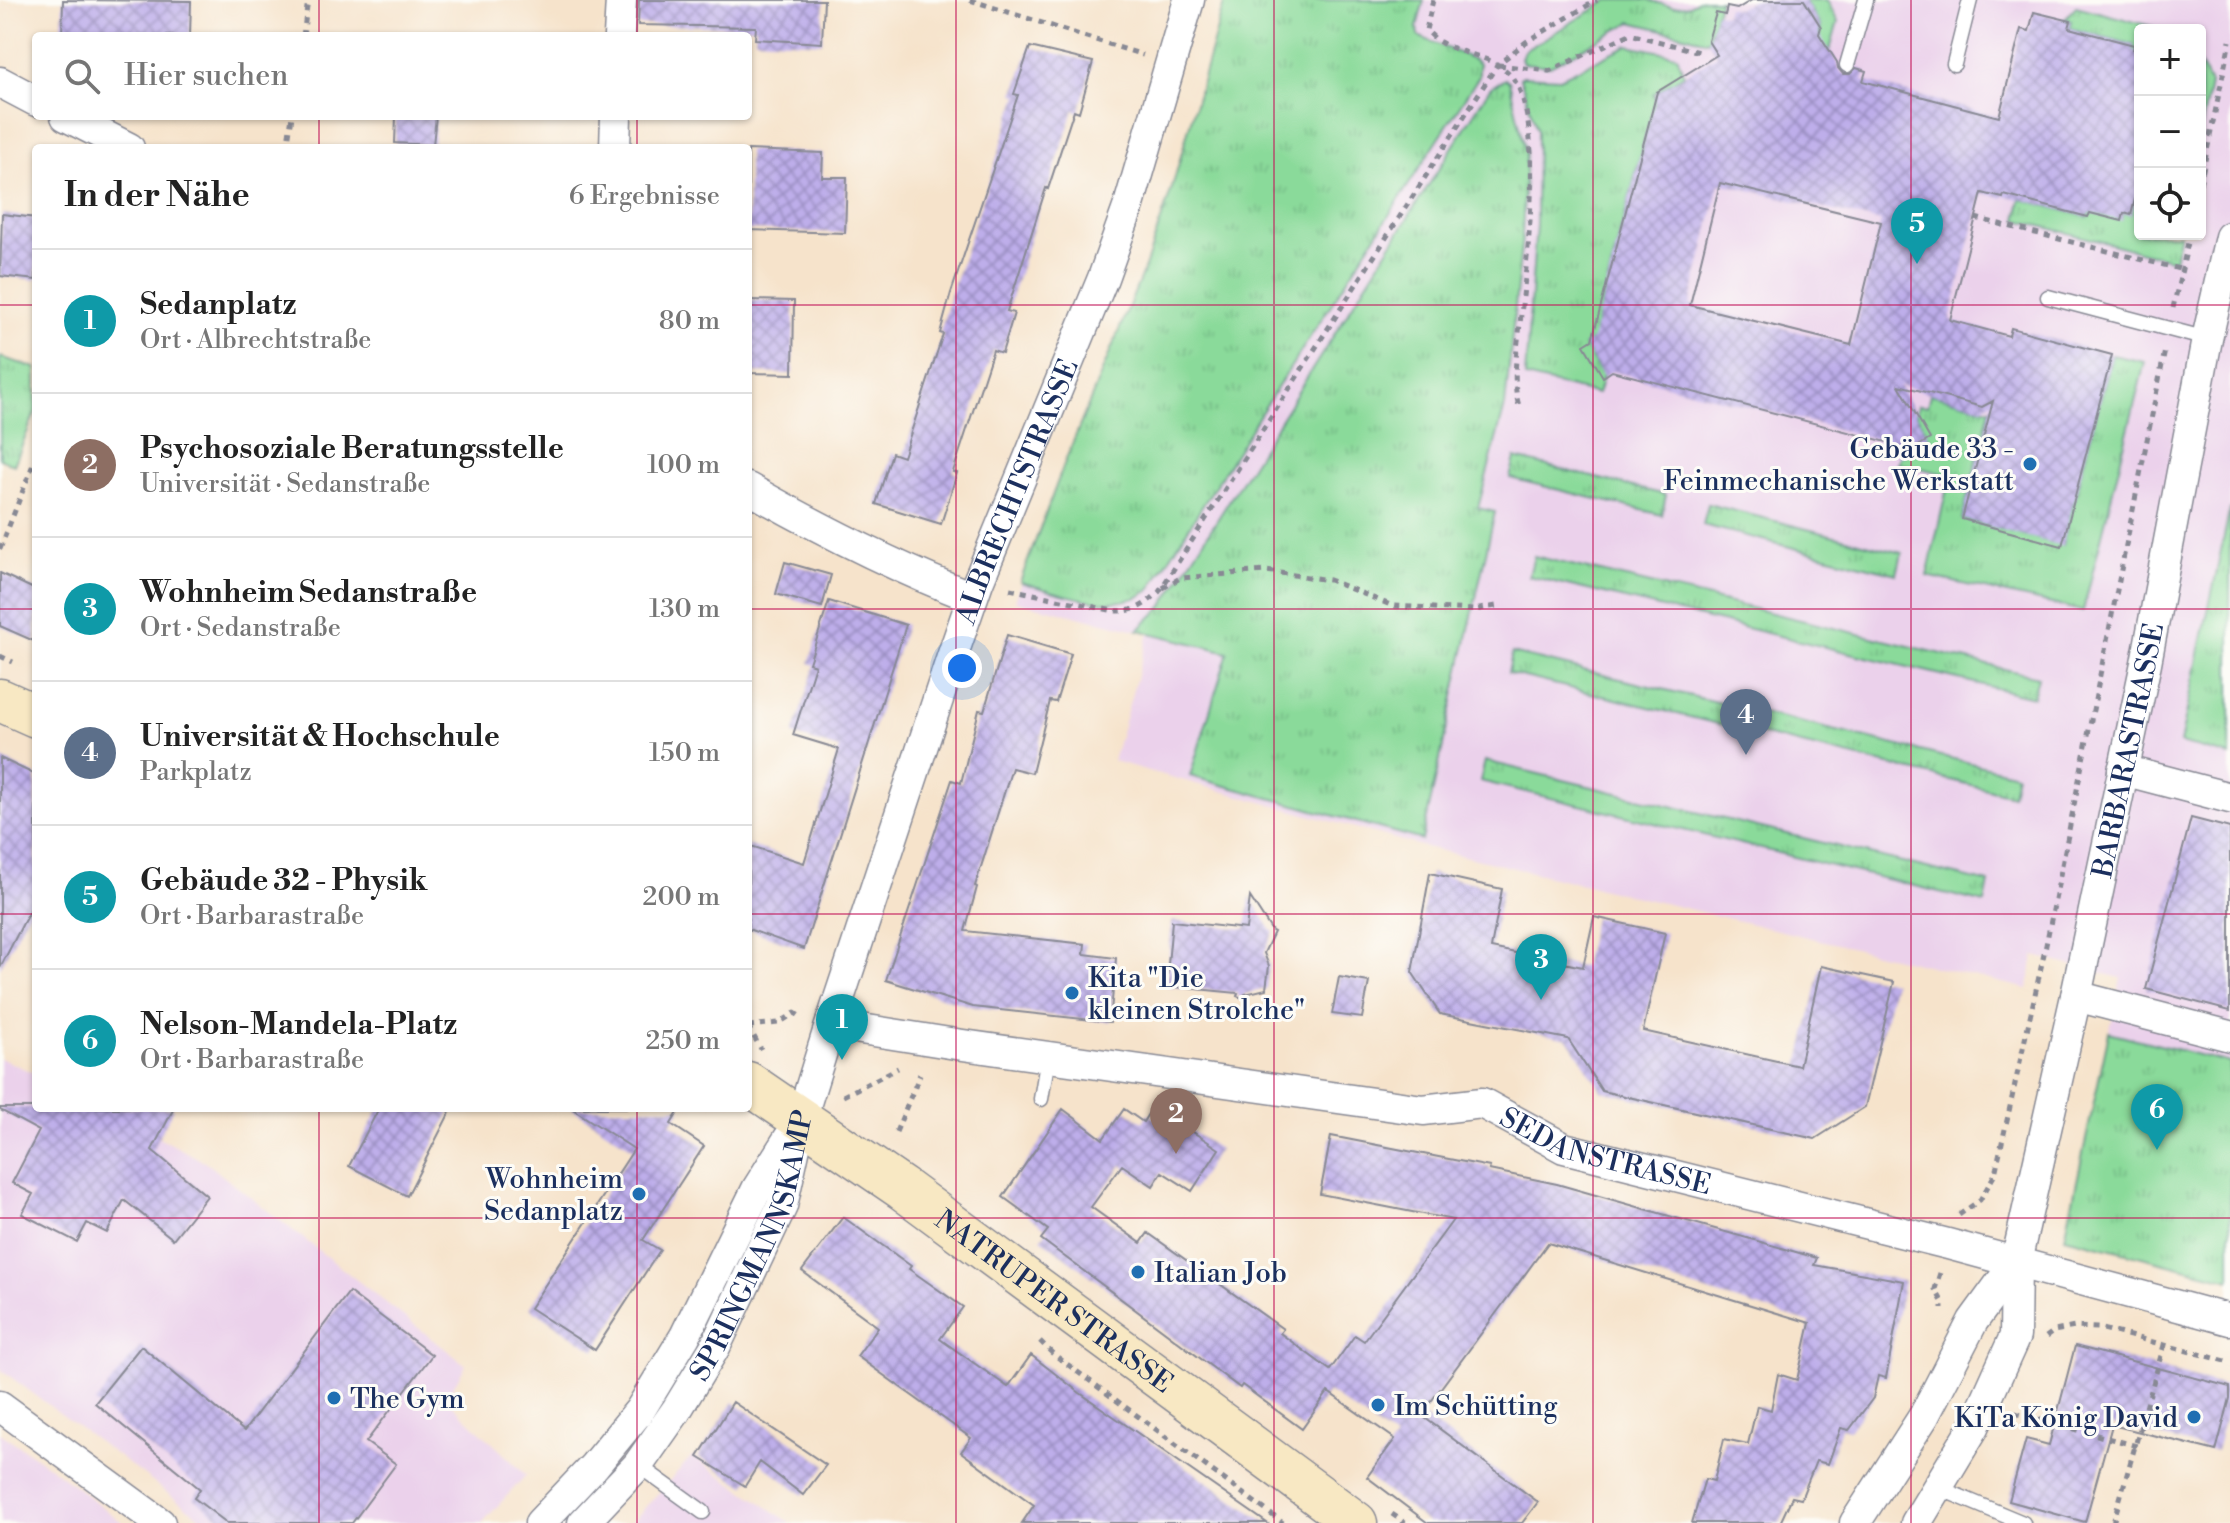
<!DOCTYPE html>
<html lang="de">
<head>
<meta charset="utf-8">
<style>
  :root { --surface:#fff; --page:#f6f6f6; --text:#222; --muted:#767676; --line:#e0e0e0; --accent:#1a73e8 }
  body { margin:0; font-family:"Libre Bodoni",serif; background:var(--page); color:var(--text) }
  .controls { position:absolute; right:24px; top:24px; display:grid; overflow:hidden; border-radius:8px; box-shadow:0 2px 6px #0004 }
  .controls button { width:72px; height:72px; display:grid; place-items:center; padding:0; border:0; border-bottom:2px solid var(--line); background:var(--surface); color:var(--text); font:40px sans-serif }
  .you { position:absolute; left:962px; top:668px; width:28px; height:28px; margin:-20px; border:6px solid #fff; border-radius:50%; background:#1a73e8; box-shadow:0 0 0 12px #1a73e833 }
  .badge { display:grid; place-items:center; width:52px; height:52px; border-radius:50%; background:var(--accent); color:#fff; font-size:26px; font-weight:700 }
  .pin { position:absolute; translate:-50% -66px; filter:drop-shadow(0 2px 4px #0008) }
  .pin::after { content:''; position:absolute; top:42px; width:28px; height:24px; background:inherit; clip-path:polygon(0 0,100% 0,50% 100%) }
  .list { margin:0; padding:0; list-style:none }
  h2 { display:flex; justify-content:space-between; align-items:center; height:104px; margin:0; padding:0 32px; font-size:34px }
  h2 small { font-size:26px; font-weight:400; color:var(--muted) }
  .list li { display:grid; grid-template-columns:52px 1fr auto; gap:24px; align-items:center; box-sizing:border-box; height:144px; padding:0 32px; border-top:2px solid var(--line) }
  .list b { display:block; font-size:30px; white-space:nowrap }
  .list p { margin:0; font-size:26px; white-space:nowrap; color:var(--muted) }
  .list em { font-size:26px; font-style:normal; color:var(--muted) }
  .icon { flex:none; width:44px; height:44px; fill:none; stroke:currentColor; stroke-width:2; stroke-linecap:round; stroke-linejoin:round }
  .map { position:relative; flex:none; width:2230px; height:1523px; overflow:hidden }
  .search { position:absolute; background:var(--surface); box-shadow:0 2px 6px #0004; left:32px; top:32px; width:720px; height:88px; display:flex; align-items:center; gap:20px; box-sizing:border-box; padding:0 28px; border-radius:8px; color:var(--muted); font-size:30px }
  .panel { position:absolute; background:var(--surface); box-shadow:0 2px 6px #0004; left:32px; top:144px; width:720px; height:968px; border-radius:8px }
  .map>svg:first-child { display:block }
  .built { fill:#ebd1eb; fill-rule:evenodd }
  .grass { fill:url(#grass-tufts); stroke:#52847c; stroke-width:2 }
  .building { fill:url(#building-cross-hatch); fill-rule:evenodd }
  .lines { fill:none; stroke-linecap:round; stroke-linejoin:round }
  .lane-casing { stroke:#888994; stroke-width:17 }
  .street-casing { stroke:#888994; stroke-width:33 }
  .secondary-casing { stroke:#888994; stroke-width:45 }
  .path { stroke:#888994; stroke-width:5; stroke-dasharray:6 6; stroke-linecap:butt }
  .lane { stroke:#fff; stroke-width:14 }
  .street { stroke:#fff; stroke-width:30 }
  .secondary { stroke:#f8e8c3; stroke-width:42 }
  .grid { fill:none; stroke:#c2185b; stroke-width:2; stroke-opacity:0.55 }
  .poi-dot { fill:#1f6fb2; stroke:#fdfcf7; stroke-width:3 }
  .labels { text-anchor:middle; stroke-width:6; stroke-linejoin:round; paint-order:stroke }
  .poi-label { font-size:28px; fill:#1b2f5e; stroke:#fdfcf7; text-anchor:start }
  .street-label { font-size:28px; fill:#1b2f5e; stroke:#fdfcf7 }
</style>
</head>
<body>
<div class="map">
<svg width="2230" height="1523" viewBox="0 0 2230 1523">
  <defs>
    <pattern id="grass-tufts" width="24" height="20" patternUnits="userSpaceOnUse" patternTransform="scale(2)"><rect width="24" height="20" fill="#8ada9a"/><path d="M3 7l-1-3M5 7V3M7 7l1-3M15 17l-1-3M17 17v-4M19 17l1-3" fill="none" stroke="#76bb87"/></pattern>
    <pattern id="building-cross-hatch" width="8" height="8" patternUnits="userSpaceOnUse" patternTransform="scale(2)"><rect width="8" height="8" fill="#beaeea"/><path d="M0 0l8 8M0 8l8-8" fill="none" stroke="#9a8ec1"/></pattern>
  </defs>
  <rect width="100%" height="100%" fill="#fdfcf7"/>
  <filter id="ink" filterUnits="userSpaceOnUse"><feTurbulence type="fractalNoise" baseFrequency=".0125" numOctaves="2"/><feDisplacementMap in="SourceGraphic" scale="16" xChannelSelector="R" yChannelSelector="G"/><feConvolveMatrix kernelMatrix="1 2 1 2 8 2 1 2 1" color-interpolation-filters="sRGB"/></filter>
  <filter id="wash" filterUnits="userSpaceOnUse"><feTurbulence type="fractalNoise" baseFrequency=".006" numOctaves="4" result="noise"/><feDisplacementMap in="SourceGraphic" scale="32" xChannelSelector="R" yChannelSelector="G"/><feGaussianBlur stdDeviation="1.8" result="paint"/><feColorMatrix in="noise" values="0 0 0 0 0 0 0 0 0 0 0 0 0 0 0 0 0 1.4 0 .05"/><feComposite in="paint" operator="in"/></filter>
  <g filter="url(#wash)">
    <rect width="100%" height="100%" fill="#f6e3cb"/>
    <path class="built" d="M1225,0H2230V1280L2065,1237L2121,978L2034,956L2028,989L1421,846L1113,761L1149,633L1015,601L1066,459L1145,267L1171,191ZM2140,30H2200V234H2140Z
      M0,1058L36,1074V1108H104L205,1162L466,1365L446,1399L526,1475L482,1523H208L0,1369Z
      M0,1433L46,1464L123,1523H0Z
      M692,1456L791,1523H631Z"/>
    <path class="grass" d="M1225,0H1424L1417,27L1418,36L1473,59L1479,64V76L1259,416L1149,591C1113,616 1059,592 1020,582L1066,459L1145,267L1171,191Z
      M1609,0H1646L1674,7L1687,6L1699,0H1720L1708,41L1631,22L1550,66L1523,63L1521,58L1524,51Z
      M1804,0H1827L1838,22L1830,50L1813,57L1821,27Z
      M2076,6L2165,30H2140L2139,54L2132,52L2134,45L2069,28L2071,21L2064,19Z
      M1628,45L1677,55L1684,75L1653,94L1661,108L1651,115L1597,323L1602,334L1584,345L1603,377L1598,394L1525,377L1536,225L1537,130L1520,78L1523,76L1560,78Z
      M2200,64L2210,84L2200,134Z
      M1505,79L1509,81L1526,152L1522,237L1505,406L1478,508L1495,512L1422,840L1190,776L1228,652L1138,630L1162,607L1490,88Z
      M2140,180V234H2180L2174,260L2017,220L2021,199L2088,217L2091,209L2131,214Z
      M2112,355L2145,362L2083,611L1927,576L1950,475L1898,463L1900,457L1930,439L1916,414L1918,405L1927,406L1930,394L1990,409L1962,519L2062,545Z
      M0,357L36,368V411L14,465L0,459Z
      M1515,458L1666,495L1662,515L1510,478Z
      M1708,504L1902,553L1897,574L1703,525Z
      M2230,508V756L2180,743Z
      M1534,556L2038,677L2033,697L1529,576Z
      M1512,653L2016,774L2012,795L1508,673Z
      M1485,761L1989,883L1985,903L1480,781Z
      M2109,1032L2230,1063V1280L2065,1237Z"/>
    <g id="blocks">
      <path class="building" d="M63,0L191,1L190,36H62Z
        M639,0H824L822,43L755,39L756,27L638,25Z
        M1752,0H1804L1821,27L1819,34L1837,62L1838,68L1843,74H1850L1856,68L1866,71L1863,81L1999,117L2021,29L2029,31L2034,12L2071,21L2069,28L2134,45L2133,50L2140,52V180L2131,215L2124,213L2122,221L2090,213L2088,217L2004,195L2003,198L1982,193L1950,320L2009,336L2011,328L2112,355L2062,546L1962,519L1993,401L1982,407L1899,385L1930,439L1900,457L1891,443L1612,371L1603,377L1584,345L1592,340L1657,92L1717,55L1708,41L1716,13L1725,15L1727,7L1737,9ZM1720,183L1881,222L1851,345L1690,305Z
        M1030,47L1093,62L1079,112L1074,110L1048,189L1046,188L1007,311L1014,313L1002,353L993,350L953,472L957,473L941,524L876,504L892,453L903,457L943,334L940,333L951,293L1018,95L1014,94Z
        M396,116H436L433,145L395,143Z
        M748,150L823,153L822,177H847L845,233L748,230Z
        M2,214L36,218V280L0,276Z
        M748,300L794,301L793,374L748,373Z
        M785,562L831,575L822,607L776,594Z
        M0,573L36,590V642L0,626Z
        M829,601L906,625L804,949L748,929V845L804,863L839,749L793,735L815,665L809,663Z
        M1007,635L1071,654L1056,702L1050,701L1032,773L1012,768L975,886L977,887L965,931L1085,944L1084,954L1116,958L1110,1022L973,1007L886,980L952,780L961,783L979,710L984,711Z
        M0,758L36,775V898L0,968Z
        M2191,818L2230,828V1011L2146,989Z
        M1430,873L1502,889L1491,948L1583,967L1594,917L1665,933L1643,1031L1799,1066L1821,966L1894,982L1865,1107L1815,1139L1602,1091L1568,1039L1440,1014L1412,972Z
        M1250,897L1272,931L1274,932L1264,953L1269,966L1266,989L1245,994L1243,998L1237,996L1238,993L1166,986L1172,921L1246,929Z
        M1339,977L1369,982L1362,1018L1332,1014Z
        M0,1108H174L152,1150L207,1196L173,1239L124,1200L107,1233L87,1223L77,1242L22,1214L33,1194L12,1183L39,1131L0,1110Z
        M379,1108H452L407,1196L349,1166Z
        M571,1108H681L671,1124L704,1146L643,1240L660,1250L595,1350L530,1308L634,1149Z
        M1063,1109L1103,1139L1124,1109L1143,1122L1148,1114L1177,1133L1182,1125L1219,1149L1192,1191L1162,1172L1153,1186L1122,1165L1091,1207L1141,1243L1148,1233L1283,1329L1280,1333L1330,1370L1355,1335L1364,1341L1453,1220L1320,1194L1331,1136L1490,1167L1489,1170L1557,1184L1817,1258L1814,1265L1904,1281L1886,1378L1878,1376L1873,1398L1849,1430L1841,1428L1828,1464L1816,1461L1801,1499L1792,1497L1780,1523H1692L1705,1479L1714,1481L1724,1439L1748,1444L1757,1406L1771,1410L1778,1374L1797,1380L1810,1323L1548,1243L1421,1415L1538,1502L1522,1523H1428L1367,1477L1395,1439L1328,1392L1302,1429L1242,1385L1240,1388L1041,1239L1048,1230L1003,1197Z
        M843,1217L911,1266L909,1269L963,1307L940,1339L1008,1387L1031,1355L1080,1393L1267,1523H1022L1034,1505L961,1452L971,1438L857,1356L878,1327L802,1271Z
        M349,1292L432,1355L366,1442L396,1464L352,1523H227L194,1498L200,1489L95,1403L141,1346L244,1431Z
        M2075,1346L2230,1387V1398L2216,1451L2112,1425L2085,1522L2009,1501L2026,1439L2049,1445Z
        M733,1402L826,1465L803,1495L760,1462L745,1486L698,1457Z"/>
    </g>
  </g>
  <g filter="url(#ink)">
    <use href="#blocks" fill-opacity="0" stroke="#888994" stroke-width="2"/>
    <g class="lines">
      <g class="lane-casing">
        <path id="lane" d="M1954,64L1970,0
          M1847,65L1866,0
          M2048,297L2207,339
          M1041,1099L1048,1057
          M638,1465L703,1512
          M1939,1488L2023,1523"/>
      </g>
      <g class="street-casing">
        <g id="street">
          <path d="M619,36L621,0"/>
          <path d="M0,82L36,101"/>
          <path d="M66,116L129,148"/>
          <path d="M615,148L616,116"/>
          <path d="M748,488C820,529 894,567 972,597"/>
          <path d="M2123,770L2230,798"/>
          <path d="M2076,996L2230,1036"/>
          <path id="s1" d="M832,1019L861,1029L956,1044L1423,1110L1482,1103L1564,1148L1948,1244L2230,1320"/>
          <path d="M0,1406L160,1523"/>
          <path d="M540,1523L594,1466L640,1410L685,1336L757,1189L789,1138"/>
          <path id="s2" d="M583,1523L638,1465L676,1411L715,1347L782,1206L801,1119L827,1035L952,657L978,582L1103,278L1129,205L1189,0"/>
          <path d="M1855,1523L1924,1416L1973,1321L2016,1262"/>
          <path id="s3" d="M1916,1523L1974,1427L2015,1336L2016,1262L2076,996L2146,663L2207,339L2230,237"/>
        </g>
      </g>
      <g class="secondary-casing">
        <g id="secondary">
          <path d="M0,700L36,716"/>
          <path id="s4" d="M748,1083L903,1189L1356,1523"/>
        </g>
      </g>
      <path class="path" d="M970,0L1143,55
        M1433,0L1426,30C1431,34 1435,40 1440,42C1463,56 1500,56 1515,81C1545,133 1526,265 1520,324C1517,351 1511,384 1520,409
        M303,36L308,0
        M1499,65L1549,71L1630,34L1700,52
        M287,148L292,116
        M2200,184L2230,41
        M1975,218L2184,270
        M2173,308L2190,234
        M0,549L36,457
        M1163,588L1180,578L1266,571L1329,580L1393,606L1474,610L1496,606
        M1010,589L1114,611C1135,612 1144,606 1159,592L1497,65L1526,42L1597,0
        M0,656L13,662
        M748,1026L779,1023L795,1013L802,1018
        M748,1026L761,1049
        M843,1096L898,1068
        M896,1132L920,1074
        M1959,1215L1980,1200L1995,1174L2046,945L2165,350
        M1940,1273L1935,1289L1942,1301V1309
        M2046,1337L2054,1331L2075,1327L2099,1328L2230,1362
        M1040,1341L1052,1353L1283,1523
        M2015,1413L2137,1446
        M1392,1514L1405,1523
        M2113,1523L2164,1345"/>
      <use href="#lane" class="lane"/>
      <use href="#street" class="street"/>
      <use href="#secondary" class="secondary"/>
    </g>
  </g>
  <path class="grid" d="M319,0V36M637,0V36M956,0V1523M1274,0V1523M1593,0V1523M1911,0V1523M319,116V148M637,116V148M0,305H36M748,305H2230M0,609H36M748,609H2230M0,914H36M748,914H2230M319,1108V1523M637,1108V1523M0,1218H2230"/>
  <g class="poi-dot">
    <circle cx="2030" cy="464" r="8"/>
    <circle cx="1072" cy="993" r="8"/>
    <circle cx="639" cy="1194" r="8"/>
    <circle cx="1138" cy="1272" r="8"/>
    <circle cx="334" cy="1398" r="8"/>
    <circle cx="1378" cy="1405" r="8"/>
    <circle cx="2194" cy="1417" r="8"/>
  </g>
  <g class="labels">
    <g class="poi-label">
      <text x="2014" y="458" text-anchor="end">Gebäude 33 -<tspan x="2014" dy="32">Feinmechanische Werkstatt</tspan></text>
      <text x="1088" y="987">Kita "Die<tspan x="1088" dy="32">kleinen Strolche"</tspan></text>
      <text x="623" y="1188" text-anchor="end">Wohnheim<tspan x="623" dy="32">Sedanplatz</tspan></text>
      <text x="1154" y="1282">Italian Job</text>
      <text x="350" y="1408">The Gym</text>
      <text x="1394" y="1415">Im Schütting</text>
      <text x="2178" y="1427" text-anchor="end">KiTa König David</text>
    </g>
    <g class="street-label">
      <text dy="10" stroke="none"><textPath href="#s2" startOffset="1130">ALBRECHTSTRASSE</textPath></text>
      <text dy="10" stroke="none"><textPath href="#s3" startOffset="810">BARBARASTRASSE</textPath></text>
      <text dy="10" stroke="none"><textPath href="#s1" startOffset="792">SEDANSTRASSE</textPath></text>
      <text dy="10" stroke="none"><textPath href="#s2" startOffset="330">SPRINGMANNSKAMP</textPath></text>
      <text dy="10" stroke="none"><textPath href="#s4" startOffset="376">NATRUPER STRASSE</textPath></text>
    </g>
  </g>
</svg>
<div class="controls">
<button>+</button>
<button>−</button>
<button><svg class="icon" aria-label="locate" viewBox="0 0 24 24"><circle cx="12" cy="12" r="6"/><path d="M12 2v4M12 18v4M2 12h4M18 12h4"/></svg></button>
</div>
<div class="you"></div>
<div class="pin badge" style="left:842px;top:1060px;background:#0f9aa8">1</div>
<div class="pin badge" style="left:1176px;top:1154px;background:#8d6e63">2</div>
<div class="pin badge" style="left:1541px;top:1000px;background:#0f9aa8">3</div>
<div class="pin badge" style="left:1746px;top:755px;background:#5c6f8a">4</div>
<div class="pin badge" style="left:1917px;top:264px;background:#0f9aa8">5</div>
<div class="pin badge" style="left:2157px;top:1150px;background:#0f9aa8">6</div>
<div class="search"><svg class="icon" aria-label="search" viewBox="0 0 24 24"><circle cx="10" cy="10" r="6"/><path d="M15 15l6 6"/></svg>Hier suchen</div>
<section class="panel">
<h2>In der Nähe<small>6 Ergebnisse</small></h2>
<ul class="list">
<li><span class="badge" style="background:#0f9aa8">1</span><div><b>Sedanplatz</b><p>Ort · Albrechtstraße</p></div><em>80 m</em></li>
<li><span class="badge" style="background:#8d6e63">2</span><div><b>Psychosoziale Beratungsstelle</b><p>Universität · Sedanstraße</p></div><em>100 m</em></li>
<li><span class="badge" style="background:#0f9aa8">3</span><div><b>Wohnheim Sedanstraße</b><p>Ort · Sedanstraße</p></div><em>130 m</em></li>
<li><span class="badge" style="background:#5c6f8a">4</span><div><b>Universität &amp; Hochschule</b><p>Parkplatz</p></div><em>150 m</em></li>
<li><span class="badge" style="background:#0f9aa8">5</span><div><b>Gebäude 32 - Physik</b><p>Ort · Barbarastraße</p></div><em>200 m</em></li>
<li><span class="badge" style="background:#0f9aa8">6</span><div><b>Nelson-Mandela-Platz</b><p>Ort · Barbarastraße</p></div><em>250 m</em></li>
</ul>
</section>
</div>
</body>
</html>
